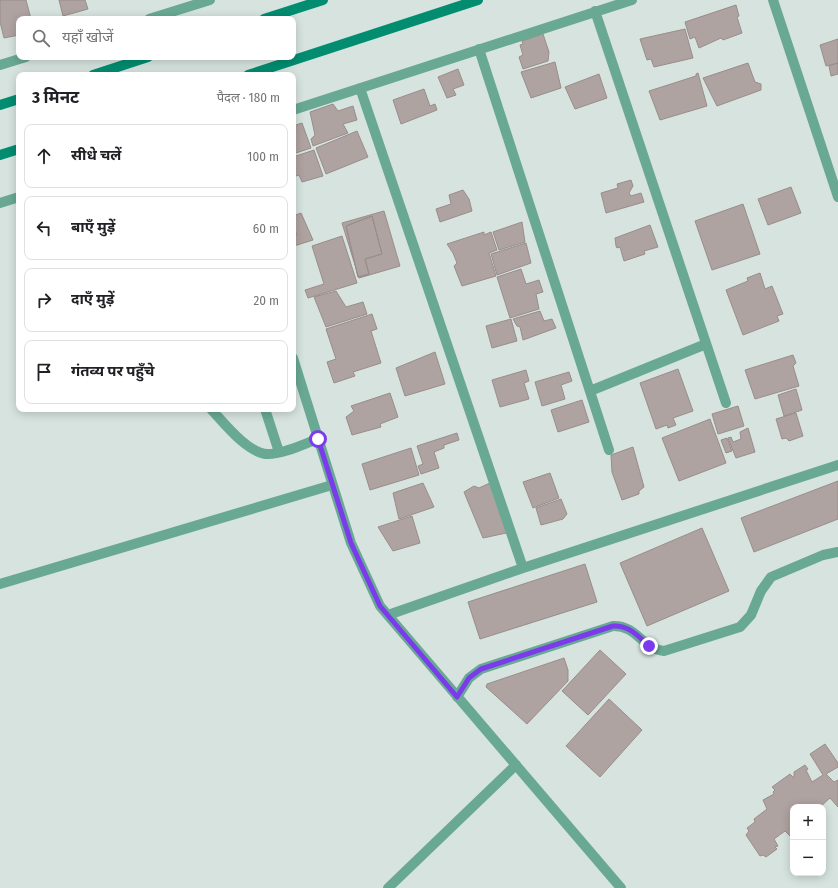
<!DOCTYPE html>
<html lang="hi">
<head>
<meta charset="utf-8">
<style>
  :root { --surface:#fff; --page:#f2f2f2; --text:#202124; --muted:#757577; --line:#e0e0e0 }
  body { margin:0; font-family:"Fira Sans Condensed","Noto Sans Devanagari",sans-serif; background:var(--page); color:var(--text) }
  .controls { position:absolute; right:12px; bottom:12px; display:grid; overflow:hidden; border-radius:8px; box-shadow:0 2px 10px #0003 }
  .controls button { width:36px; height:36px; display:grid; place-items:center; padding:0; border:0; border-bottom:1px solid var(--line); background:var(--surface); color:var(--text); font:20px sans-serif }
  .stop { position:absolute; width:12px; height:12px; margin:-9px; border:3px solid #7c3aed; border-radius:50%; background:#fff }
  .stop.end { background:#7c3aed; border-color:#fff; box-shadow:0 1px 4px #0008 }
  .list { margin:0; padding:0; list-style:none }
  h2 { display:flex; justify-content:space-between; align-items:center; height:52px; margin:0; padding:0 16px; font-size:17px }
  h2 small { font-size:13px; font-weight:400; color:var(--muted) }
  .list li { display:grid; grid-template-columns:26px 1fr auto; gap:12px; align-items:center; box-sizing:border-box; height:64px; margin:0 8px 8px; padding:0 8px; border:1px solid var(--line); border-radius:8px }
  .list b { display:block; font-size:15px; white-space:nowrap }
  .list em { font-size:13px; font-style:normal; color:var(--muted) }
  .icon { flex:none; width:22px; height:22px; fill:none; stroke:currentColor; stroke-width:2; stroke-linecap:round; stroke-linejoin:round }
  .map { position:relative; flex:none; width:838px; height:888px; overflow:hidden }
  .search { position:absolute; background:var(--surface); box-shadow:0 2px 10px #0003; left:16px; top:16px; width:280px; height:44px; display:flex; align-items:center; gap:10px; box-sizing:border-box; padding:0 14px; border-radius:8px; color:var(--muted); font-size:15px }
  .panel { position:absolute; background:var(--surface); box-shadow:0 2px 10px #0003; left:16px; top:72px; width:280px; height:340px; border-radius:8px }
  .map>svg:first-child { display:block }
  .building { fill:#afa3a1; stroke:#998d8b; fill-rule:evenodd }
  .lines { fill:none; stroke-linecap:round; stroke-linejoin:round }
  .lane { stroke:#69a994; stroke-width:10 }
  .street { stroke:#69a994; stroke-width:10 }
  .secondary { stroke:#028d70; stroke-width:10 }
  .route { stroke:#7c3aed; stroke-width:5 }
</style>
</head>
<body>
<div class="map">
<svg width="838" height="888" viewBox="0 0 838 888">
  <rect width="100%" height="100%" fill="#d6e3de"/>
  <path class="building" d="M0,0H26L31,19H19V35L4,38L0,22Z
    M59,0H85L88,9L63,16Z
    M736,5L739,16L737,17L742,33L723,40L721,38L699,48L695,37L690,39L685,22Z
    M685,29L693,58L654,67L651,59L647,60L640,39Z
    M543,34L549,52L548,61L523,69L519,57L523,55L520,45L523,44L522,41Z
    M838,39V63L826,66L820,45Z
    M555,62L561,88L531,98L521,72Z
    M748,63L755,82L761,84V90L717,106L703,78Z
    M838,63V74L831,76L829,66Z
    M458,69L464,85L453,89L456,95L447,98L438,77Z
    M698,73L707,106L660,120L649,91L696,76V74Z
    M599,74L607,98L575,109L565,87Z
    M424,89L430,106L435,104L437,110L401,124L393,100Z
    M333,104L338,111L353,106L357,120L343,124L348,133L313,146L311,139L315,135L310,112Z
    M302,123L311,148L293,154V126Z
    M357,131L368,157L326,174L316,148Z
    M314,150L323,176L302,182L299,175L293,177V157Z
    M631,180L633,186L629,193L631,196L641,193L644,202L606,213L601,193L618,188L617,184Z
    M791,187L801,213L768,225L758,199Z
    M463,190L469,199L472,211L440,222L436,209L451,204L449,195Z
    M743,204L760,254L712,270L695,221Z
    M384,211L400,266L359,278L342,223ZM372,216L382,254L365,259L369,274L358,277L346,226Z
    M301,213L313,240L294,246L293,237L297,235L293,226V216Z
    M372,216L382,254L365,259L369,274L358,277L346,226Z
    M522,222L525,242L499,250L493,232Z
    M650,225L658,247L644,251L645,254L624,261L620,247L617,248L616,246L615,238Z
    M484,232V235L491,232L497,250L489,253L496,276L462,286L454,266L457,263L453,253L447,244Z
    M342,236L357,283L308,298L305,290L324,284L312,246Z
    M526,243L531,263L497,275L491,254Z
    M521,269L526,284L539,280L543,292L536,294L539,309L510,318L497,277Z
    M760,273L765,289L772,286L783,314L777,316L779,321L743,335L726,290L748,281L747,278Z
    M336,291L346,307L363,302L367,314L326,327L314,297Z
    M540,311L544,321L552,319L556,328L523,340L520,327L517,326L513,319Z
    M372,314L377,329L371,331L381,363L353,372L355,376L334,383L327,362L336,359L326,329Z
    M511,319L517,341L492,348L486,326Z
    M435,352L445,384L405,396L396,368Z
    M793,355L796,363L793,366L799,386L755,399L745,370Z
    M678,369L693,411L673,418L676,425L668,428L667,425L656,429L640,383Z
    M526,370L529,381L524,383L529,399L500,407L492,380Z
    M569,372L572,381L561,385L565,399L542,406L535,382Z
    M796,389L802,410L784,416L778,395Z
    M390,393L398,417L380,424L381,427L352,435L346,417L354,411L351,406Z
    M582,400L589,422L558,432L551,410Z
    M738,406L744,426L718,434L712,414Z
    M796,413L803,436L789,441L786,438L782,439L776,419Z
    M710,419L726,463L679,481L662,438Z
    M748,428L755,452L736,458L728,438L731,437L733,442L741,439L740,432Z
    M457,433L459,440L444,445V448L434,452L439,468L421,474L418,466L423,464L417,446Z
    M727,438L732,451L726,453L721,440Z
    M633,447L644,487L639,491V494L622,500L612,472L611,455Z
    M411,448L419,475L370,490L362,464Z
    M550,473L559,498L533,508L523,482Z
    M838,481V519L754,552L741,518Z
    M492,482L511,532L483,538L464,492L474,486L479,488Z
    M423,483L434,507L399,519L393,493Z
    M561,499L567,514L563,519L541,525L536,508Z
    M412,516L420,543L393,551L378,527Z
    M702,528L729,591L647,626L620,563Z
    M585,564L597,602L480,639L468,602Z
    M600,650L626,674L588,715L562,691Z
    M564,658L568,670V681L527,724L486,687L487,684Z
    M609,699L642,730L600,777L566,746Z
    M825,744L838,763V767L826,774L834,782L838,780V807L830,798L820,807H793V837H791L785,831L774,839L778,846L775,847L777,849L766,857L763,855L760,856L746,835L749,831L747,828L755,822L754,819L767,809L763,800L774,794L773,792L775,790L772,787L790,774L794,778V772L805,765L808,769L806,770L812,782L823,775L810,754Z"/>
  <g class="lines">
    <path class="lane" d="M211,409C224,423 248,454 268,454C284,454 303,444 318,439
      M265,409L279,452
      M388,888L516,765"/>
    <path class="street" d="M773,0L838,197
      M595,11L726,403
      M149,19L210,0
      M479,49L609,450
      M0,65L26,57
      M360,88L523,568
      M293,110L632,0
      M0,203L19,197
      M293,358L351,543L380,606L621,888
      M590,391L706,344
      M0,584L332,485
      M388,615L523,568L838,465
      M457,697L469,678L481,669L613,626C637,625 642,649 664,651L740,627L751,615L761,591L771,577L823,555L838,552"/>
    <path class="secondary" d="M264,19L323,0
      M93,75L148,57
      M248,75L478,0
      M0,105L19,99
      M0,155L19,149"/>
  </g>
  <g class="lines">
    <path class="route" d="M318,439L351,543L380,606L457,697L469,678L481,669L613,626C629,625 638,636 649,646"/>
  </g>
</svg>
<div class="controls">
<button>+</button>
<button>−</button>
</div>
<div class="stop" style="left:318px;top:439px"></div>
<div class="stop end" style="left:649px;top:646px"></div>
<div class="search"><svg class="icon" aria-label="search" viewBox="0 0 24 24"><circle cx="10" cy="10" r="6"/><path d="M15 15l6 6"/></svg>यहाँ खोजें</div>
<section class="panel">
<h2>3 मिनट<small>पैदल · 180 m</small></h2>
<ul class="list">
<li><svg class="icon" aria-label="ahead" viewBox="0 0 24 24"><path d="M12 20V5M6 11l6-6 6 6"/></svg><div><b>सीधे चलें</b></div><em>100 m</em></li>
<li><svg class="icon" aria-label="left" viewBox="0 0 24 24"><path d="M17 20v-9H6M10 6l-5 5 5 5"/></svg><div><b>बाएँ मुड़ें</b></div><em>60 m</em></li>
<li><svg class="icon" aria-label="right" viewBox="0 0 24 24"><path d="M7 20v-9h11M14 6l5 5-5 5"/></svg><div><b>दाएँ मुड़ें</b></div><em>20 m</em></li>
<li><svg class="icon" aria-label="arrive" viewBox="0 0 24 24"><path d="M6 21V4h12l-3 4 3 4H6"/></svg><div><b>गंतव्य पर पहुँचे</b></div></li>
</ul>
</section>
</div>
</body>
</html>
